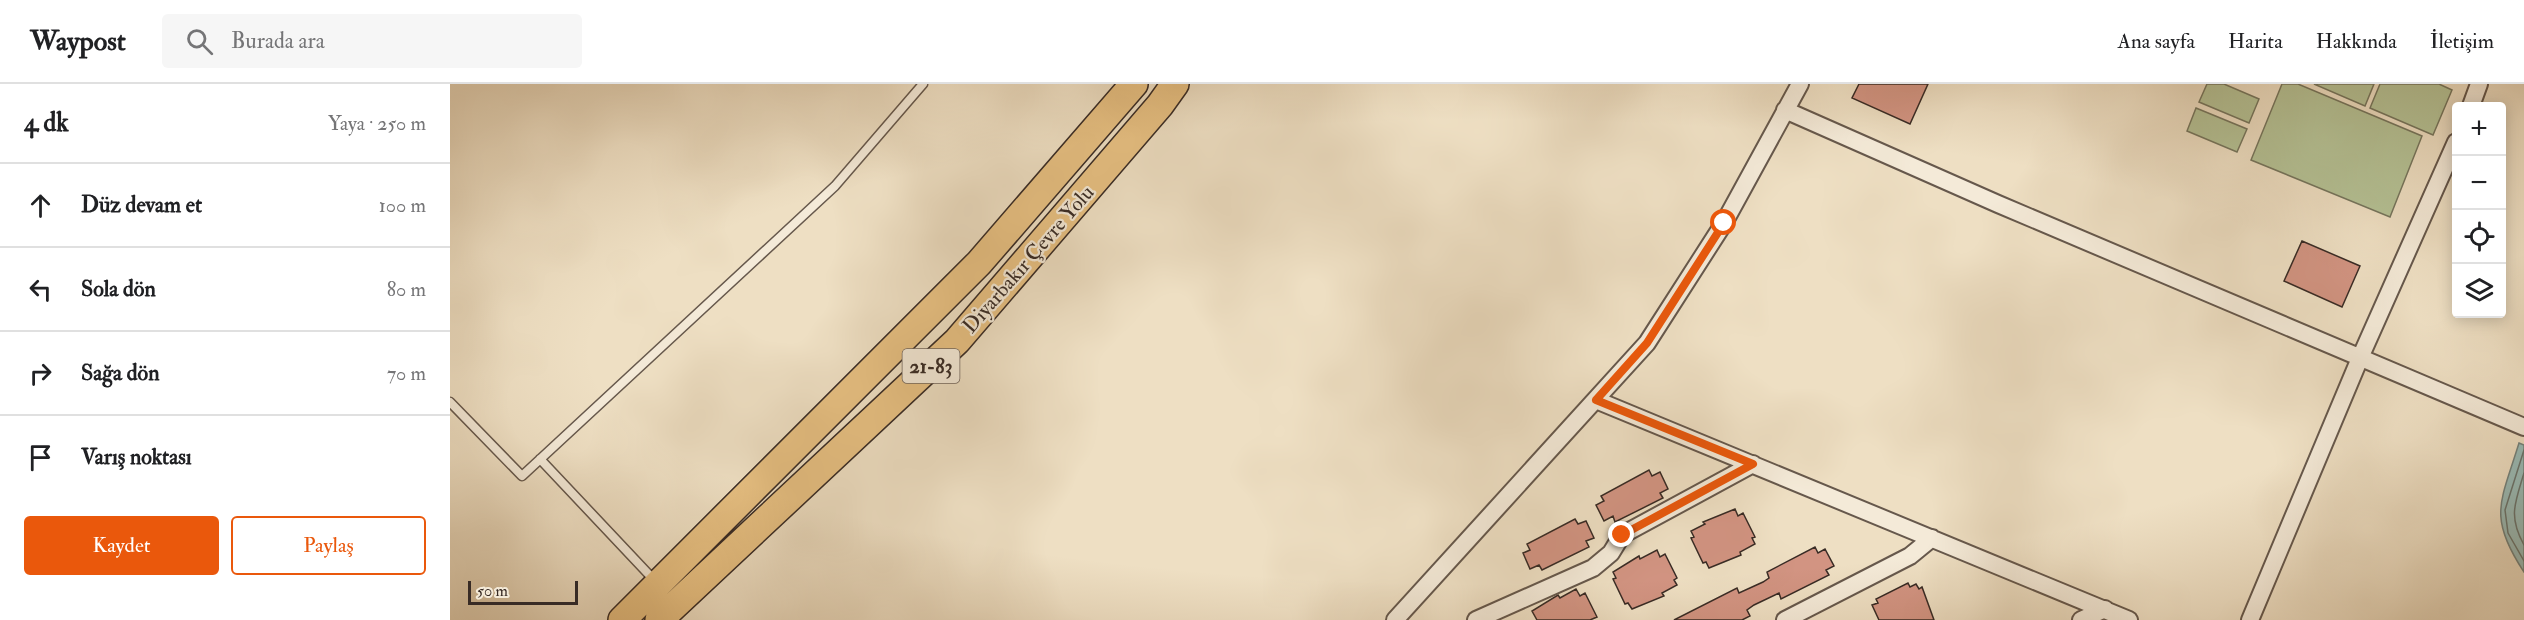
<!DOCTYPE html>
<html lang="tr">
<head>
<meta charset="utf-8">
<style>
  :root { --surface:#fff; --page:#f6f6f6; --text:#202124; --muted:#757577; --line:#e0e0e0; --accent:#ea580c }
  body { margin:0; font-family:"IM FELL Double Pica",serif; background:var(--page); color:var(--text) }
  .controls { position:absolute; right:18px; top:18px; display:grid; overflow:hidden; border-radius:6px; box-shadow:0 3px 15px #0003 }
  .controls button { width:54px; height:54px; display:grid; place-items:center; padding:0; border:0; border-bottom:2px solid var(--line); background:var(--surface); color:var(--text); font:30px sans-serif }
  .scale { position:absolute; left:18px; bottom:15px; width:110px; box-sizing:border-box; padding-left:6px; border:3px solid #382b25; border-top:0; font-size:16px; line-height:21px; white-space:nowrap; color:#382b25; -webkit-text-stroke:4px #f4ead8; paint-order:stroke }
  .stop { position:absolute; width:18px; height:18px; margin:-14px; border:4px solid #ea580c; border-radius:50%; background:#fff }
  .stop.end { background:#ea580c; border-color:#fff; box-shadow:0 2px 6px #0008 }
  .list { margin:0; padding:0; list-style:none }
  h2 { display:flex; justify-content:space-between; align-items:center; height:78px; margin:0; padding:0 24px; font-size:26px }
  h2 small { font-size:20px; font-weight:400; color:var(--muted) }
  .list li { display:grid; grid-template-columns:39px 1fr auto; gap:18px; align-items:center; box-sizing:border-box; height:84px; padding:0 24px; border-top:2px solid var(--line) }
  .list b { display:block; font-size:22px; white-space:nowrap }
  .list em { font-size:20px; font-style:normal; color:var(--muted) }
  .actions { display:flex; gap:12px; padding:18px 24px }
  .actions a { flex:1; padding:14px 0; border:2px solid var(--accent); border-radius:6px; text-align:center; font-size:21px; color:var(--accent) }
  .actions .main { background:var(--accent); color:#fff }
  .icon { flex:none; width:33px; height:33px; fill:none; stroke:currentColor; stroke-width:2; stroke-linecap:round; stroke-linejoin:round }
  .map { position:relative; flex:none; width:2074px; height:536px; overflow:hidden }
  header { display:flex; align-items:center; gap:36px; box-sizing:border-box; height:84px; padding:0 30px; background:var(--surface); border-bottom:2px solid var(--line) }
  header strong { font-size:28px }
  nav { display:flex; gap:33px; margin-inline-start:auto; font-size:21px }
  .search { width:420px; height:54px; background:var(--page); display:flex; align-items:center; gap:15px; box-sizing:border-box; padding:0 21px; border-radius:6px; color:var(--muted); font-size:22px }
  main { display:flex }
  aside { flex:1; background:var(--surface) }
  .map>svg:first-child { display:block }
  .green { fill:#b5c296; stroke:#76765e; stroke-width:1.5 }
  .water { fill:#9abcb8; stroke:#73827d; stroke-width:1.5 }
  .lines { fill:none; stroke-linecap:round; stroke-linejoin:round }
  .shore { stroke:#69746e; stroke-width:1.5 }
  .building { fill:#d29482; stroke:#382b25; stroke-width:1.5 }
  .service-casing { stroke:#66584c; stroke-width:11 }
  .minor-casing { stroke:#66584c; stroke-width:20 }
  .trunk-casing { stroke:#382b25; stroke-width:30 }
  .service { stroke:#f4ead8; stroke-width:8 }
  .minor { stroke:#f4ead8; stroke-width:16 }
  .trunk { stroke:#e7c082; stroke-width:27 }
  .route { stroke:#ea580c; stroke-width:8 }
  .labels { text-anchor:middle; stroke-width:4.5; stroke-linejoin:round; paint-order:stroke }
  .shield { fill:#f4ead8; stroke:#70645b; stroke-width:1.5 }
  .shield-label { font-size:20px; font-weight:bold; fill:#382b25 }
  .street-label { font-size:21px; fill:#382b25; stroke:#f4ead8 }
</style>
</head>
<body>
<header>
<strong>Waypost</strong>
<div class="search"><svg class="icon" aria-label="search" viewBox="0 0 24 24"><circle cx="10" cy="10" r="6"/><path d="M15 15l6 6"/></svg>Burada ara</div>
<nav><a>Ana sayfa</a><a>Harita</a><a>Hakkında</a><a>İletişim</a></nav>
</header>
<main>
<aside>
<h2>4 dk<small>Yaya · 250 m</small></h2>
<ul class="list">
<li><svg class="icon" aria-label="ahead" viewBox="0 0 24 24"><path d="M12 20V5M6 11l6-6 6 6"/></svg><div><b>Düz devam et</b></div><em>100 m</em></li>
<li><svg class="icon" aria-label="left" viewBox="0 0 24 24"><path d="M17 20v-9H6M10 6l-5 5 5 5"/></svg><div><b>Sola dön</b></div><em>80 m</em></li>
<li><svg class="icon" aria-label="right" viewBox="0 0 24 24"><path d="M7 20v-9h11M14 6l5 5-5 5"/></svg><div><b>Sağa dön</b></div><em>70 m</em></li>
<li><svg class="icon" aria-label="arrive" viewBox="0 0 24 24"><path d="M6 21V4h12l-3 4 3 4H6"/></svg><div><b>Varış noktası</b></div></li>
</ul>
<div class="actions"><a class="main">Kaydet</a><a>Paylaş</a></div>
</aside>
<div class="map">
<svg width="2074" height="536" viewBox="0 0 2074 536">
  <rect width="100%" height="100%" fill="#eedfc3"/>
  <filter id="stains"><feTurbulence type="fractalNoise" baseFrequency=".00333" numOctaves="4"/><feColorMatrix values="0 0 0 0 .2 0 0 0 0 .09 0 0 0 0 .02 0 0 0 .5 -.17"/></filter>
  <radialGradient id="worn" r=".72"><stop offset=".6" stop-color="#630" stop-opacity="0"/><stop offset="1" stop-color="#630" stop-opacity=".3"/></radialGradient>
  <path class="green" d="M1757,0H1774L1809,15L1799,39L1749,18Z
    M1832,0H1848L1972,52L1940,133L1801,76Z
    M1864,0H1924L1915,22Z
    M1930,0H1989L2002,6L1983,51L1920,24Z
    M1746,24L1797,45L1787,68L1737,47Z"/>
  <path class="water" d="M2069,359L2074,361V488C2037,432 2051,418 2069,359Z"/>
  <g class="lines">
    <path class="shore" d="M2074,366L2055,426L2058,449L2074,477
      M2074,389C2065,419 2058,432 2074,461"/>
  </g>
  <path class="building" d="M1409,0H1478L1460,40L1402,14Z
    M1852,157L1910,182L1892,223L1834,197Z
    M1199,386L1202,392L1210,388L1218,405L1210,409L1213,414L1165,438L1163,432L1154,437L1146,421L1154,417L1151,412Z
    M1285,425L1288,432L1293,429L1305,453L1302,454L1305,460L1290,468L1291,471L1259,484L1256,478L1253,479L1241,454L1244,453L1241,447L1255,440L1253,438Z
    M1125,435L1128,440L1136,437L1144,454L1136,457L1139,463L1092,486L1089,481L1080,485L1073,469L1080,466L1077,460Z
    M1365,463L1368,469L1375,465L1384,482L1376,486L1379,491L1331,515L1329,509L1304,521L1297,526L1300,532L1292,536H1224L1287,504L1289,509L1313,498L1319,494L1317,488Z
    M1207,466L1210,473L1215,470L1227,494L1224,496L1227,501L1212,509L1214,512L1182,525L1178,519L1175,520L1163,495L1166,494L1163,488L1189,472L1190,475Z
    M1458,499L1460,503L1466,500L1469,505L1472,503L1484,536H1429L1422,521L1428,519L1426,515Z
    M1126,505L1130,512L1135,509L1147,533L1140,536H1087L1082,527L1108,511L1110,514Z"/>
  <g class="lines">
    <g class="service-casing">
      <path id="service" d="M0,318L72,392L385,102L473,0
        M90,375L205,497"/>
    </g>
    <g class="minor-casing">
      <path id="minor" d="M2021,22L2029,0
        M1335,26L1548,120L2074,343
        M1146,316L1679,536
        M945,536L1197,259L1274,139L1350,0
        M1026,536L1143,484L1161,469L1172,451L1303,380
        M1335,536L1460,472L1482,454
        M1631,536L1655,525
        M1800,536L1910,274L2006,58"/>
    </g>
    <g class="trunk-casing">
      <path id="trunk" d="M172,536L529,179L684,0
        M209,536L507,257L710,21L725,0"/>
    </g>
    <use href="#service" class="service"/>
    <use href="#minor" class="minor"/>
    <use href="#trunk" class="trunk"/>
  </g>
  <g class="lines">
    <path class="route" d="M1172,451L1303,380L1146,316L1197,259L1274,139"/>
  </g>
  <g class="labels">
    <rect class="shield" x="452.5" y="265" width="57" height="34" rx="4.5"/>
    <g class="shield-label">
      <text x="481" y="289">21-83</text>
    </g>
    <g class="street-label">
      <text transform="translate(578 175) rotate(-49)" y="7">Diyarbakır Çevre Yolu</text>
    </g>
  </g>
  <rect width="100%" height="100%" filter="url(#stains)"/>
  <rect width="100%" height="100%" fill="url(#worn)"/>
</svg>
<div class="controls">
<button>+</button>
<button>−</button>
<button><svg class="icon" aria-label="locate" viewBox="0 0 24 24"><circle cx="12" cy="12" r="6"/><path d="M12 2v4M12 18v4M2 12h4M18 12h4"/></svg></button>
<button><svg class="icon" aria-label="layers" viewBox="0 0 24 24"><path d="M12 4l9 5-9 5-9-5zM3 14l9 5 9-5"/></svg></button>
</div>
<div class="scale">50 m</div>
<div class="stop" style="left:1274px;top:139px"></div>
<div class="stop end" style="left:1172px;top:451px"></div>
</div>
</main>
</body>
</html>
